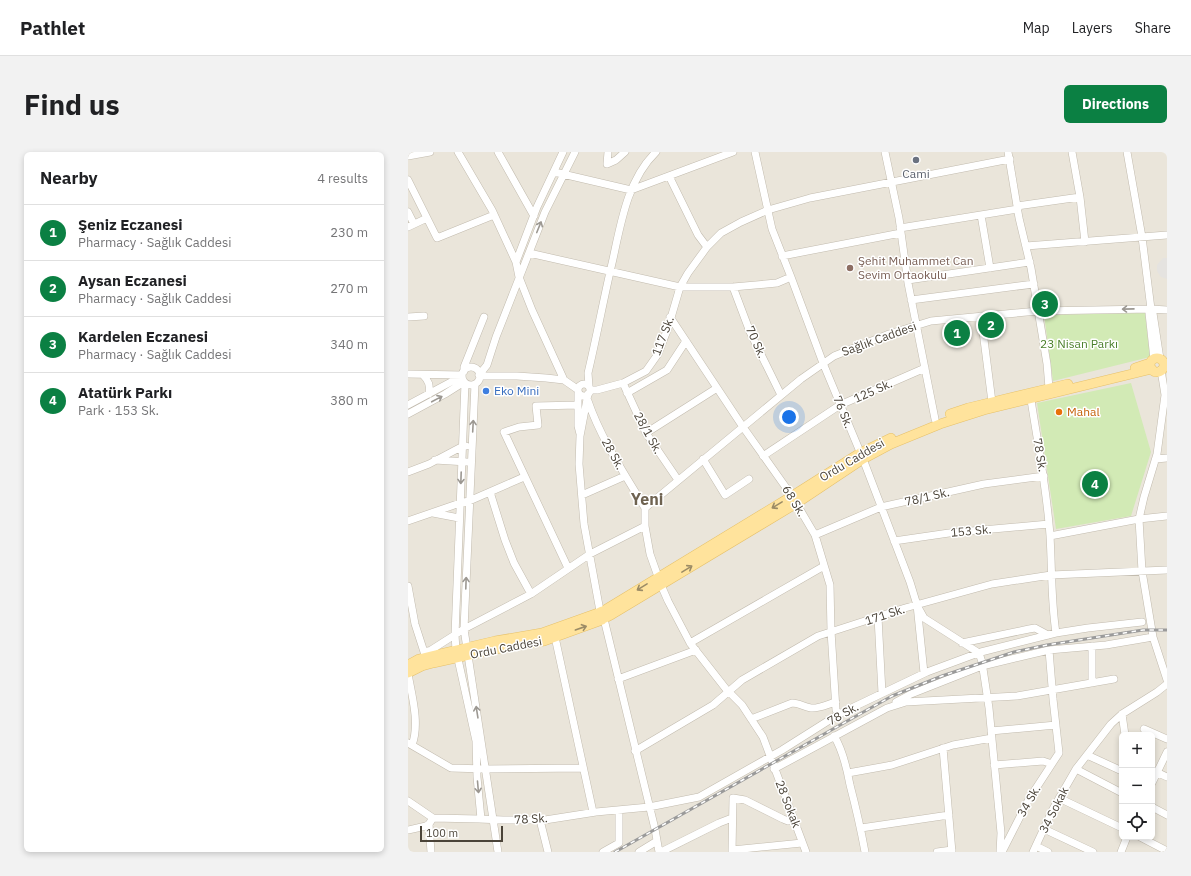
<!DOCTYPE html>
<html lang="en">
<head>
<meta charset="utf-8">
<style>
  :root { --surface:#fff; --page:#f2f2f2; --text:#202124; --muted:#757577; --line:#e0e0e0; --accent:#0b8043 }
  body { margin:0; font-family:"IBM Plex Sans",sans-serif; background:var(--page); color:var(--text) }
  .controls { position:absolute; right:12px; bottom:12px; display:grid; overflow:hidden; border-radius:6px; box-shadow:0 2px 6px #0003 }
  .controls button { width:36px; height:36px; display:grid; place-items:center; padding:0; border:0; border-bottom:1px solid var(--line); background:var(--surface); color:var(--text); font:20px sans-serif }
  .scale { position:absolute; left:12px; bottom:10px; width:83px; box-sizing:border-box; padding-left:4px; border:2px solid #4b4439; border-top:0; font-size:11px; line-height:14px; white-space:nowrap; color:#4b4439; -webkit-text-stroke:3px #fff; paint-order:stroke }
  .you { position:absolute; left:381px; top:265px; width:14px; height:14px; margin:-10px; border:3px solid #fff; border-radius:50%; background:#1a73e8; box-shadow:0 0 0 6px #1a73e833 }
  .badge { display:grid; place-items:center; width:26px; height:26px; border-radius:50%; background:var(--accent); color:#fff; font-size:13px; font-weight:700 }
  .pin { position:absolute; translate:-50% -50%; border:2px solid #fff; box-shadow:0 1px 4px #0006 }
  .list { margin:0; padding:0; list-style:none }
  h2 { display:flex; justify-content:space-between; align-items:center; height:52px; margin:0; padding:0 16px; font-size:17px }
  h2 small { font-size:13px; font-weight:400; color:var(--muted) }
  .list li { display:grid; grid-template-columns:26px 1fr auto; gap:12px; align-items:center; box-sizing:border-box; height:56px; padding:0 16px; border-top:1px solid var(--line) }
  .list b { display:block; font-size:15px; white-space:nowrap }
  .list p { margin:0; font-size:13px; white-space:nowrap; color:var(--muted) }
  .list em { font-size:13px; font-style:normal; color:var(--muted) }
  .icon { flex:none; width:22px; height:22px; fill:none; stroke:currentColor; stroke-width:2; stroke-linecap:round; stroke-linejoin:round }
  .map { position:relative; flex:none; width:759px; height:700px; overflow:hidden; border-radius:6px }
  header { display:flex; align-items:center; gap:24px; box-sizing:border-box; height:56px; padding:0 20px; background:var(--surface); border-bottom:1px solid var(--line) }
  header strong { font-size:19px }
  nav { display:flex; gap:22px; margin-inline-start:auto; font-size:14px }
  .intro { display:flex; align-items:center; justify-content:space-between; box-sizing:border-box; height:96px; padding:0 24px }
  h1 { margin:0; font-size:28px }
  .button { padding:10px 18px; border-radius:6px; background:var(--accent); color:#fff; font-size:14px; font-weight:700 }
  main { display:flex; gap:24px; padding:0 24px }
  aside { flex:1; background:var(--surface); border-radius:6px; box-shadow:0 2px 6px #0003 }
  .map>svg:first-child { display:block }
  .residential { fill:#eae5da; fill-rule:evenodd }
  .park { fill:#d2eab5 }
  .parking { fill:#e5e3e0 }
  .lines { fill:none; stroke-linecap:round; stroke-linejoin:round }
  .minor-casing { stroke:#c2bbae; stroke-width:8 }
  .major-casing { stroke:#e6c16a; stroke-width:10 }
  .minor { stroke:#fff; stroke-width:7 }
  .major { stroke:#ffe39c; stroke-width:9 }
  .rail-casing { stroke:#9a9a9a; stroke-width:3 }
  .rail { stroke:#fff; stroke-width:1.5; stroke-dasharray:4.5; stroke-linecap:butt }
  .oneway { stroke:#9c9892 }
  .oneway2 { stroke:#9c8c66 }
  .worship-dot { fill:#6b7280; stroke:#fff; stroke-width:1.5 }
  .education-dot { fill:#8d6e63; stroke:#fff; stroke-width:1.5 }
  .shop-dot { fill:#3f7fe0; stroke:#fff; stroke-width:1.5 }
  .food-dot { fill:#e8710a; stroke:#fff; stroke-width:1.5 }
  .labels { text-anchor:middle; stroke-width:3; stroke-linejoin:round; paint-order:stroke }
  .worship-label { font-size:12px; fill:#5b616d; stroke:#fff }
  .education-label { font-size:12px; fill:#785e54; stroke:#fff; text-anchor:start }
  .street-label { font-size:12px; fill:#4b4439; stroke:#fff }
  .park-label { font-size:12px; fill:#4a7f2a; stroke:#fff }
  .shop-label { font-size:12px; fill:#366cbe; stroke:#fff; text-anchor:start }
  .food-label { font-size:12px; fill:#c56008; stroke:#fff; text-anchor:start }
  .district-label { font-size:16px; font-weight:bold; fill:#6e6250; stroke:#fff }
</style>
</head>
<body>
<header>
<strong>Pathlet</strong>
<nav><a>Map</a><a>Layers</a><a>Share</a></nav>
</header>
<div class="intro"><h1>Find us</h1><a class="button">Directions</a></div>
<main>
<aside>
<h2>Nearby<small>4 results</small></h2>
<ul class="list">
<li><span class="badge">1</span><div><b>Şeniz Eczanesi</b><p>Pharmacy · Sağlık Caddesi</p></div><em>230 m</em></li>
<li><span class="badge">2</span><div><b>Aysan Eczanesi</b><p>Pharmacy · Sağlık Caddesi</p></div><em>270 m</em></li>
<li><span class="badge">3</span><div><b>Kardelen Eczanesi</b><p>Pharmacy · Sağlık Caddesi</p></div><em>340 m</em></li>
<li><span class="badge">4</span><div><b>Atatürk Parkı</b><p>Park · 153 Sk.</p></div><em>380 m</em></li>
</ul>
</aside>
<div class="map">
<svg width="759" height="700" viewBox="0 0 759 700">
  <rect width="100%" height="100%" fill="#f6f3ec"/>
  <path class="residential" d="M0,0H759V700H0ZM714,583H744V685H714Z"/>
  <path class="park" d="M737,161L742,205L645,229L636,163Z
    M723,231L743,300L723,364L648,377L629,251Z"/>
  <path class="parking" d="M755,106H759V127L753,125L749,119V113Z"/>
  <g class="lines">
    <g class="minor-casing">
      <path id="minor" d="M50,0L84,58L108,110L111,125L124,158L156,228
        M90,0L126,64
        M200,0L199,12L208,8L217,0
        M347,0L364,77L383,125L415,211L455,307L502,430L509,453L516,521
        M477,0L491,66L500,131L527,267
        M600,0L611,66L623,116L639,212L641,236L643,240
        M664,0L672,45L677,90
        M719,0L734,85L743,157L741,161L746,207
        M0,4L22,0
        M146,20L223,38L325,0
        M261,24L290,83L299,95
        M0,28L29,86L86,63
        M609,54L672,45
        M0,60L6,72
        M573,63L582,116
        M0,75L19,66
        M492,76L610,57
        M618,94L759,83
        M121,101L272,135H325L369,131L383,125
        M374,104L493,81
        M108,110L129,55L155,0
        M500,128L622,110
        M325,135L342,180L373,243
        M503,148L626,132
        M745,161L752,207
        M573,164L584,250
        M0,165L16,164
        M262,165L335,275L384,344L407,383L422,433L423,479L428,558L431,562
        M54 224a9 9 0 1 1 18 0a9 9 0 1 1-18 0Z
        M753,218L757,243L749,302L736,345L731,367L734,419L745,485L759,528
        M56,219V215L76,165
        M0,222L54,223
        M15,223C21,229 22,233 21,242
        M71,223L79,213L88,185L137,60L167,0
        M72,224H109L138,226L156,228L169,237
        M57,231L47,483L48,498L68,589L69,625L73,667
        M215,231L238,281L270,328
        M170 238a6 6 0 1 1 12 0a6 6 0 1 1-12 0Z
        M67,232L56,477L90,700
        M181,234L180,221C189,183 196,145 205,107C213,70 220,27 248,0
        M182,238H189L215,231L238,219L250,202L260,176L272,135L280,121L299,95L313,81L333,70L360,58L402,46L602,7
        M170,241V274L172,282
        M219,241L259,218L278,189
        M180,242L172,284L171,312L176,372L192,459
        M623,248C630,293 639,338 642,384C644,416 643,449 648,481
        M180,249C193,287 216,321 237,356
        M0,253L54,224
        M0,262L37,242L56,230
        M238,281L309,236
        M355,304L432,253L517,216
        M295,307L317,343L341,327
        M748,307L759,306
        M27,308L59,310
        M0,320L21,312L55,294H58
        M82,340L97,388L106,411L123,442
        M174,343L217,324
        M237,356L393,227L426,204L481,182L523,169L630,159L743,157L759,158
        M237,356V374L242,402L253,433L260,449L282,491L318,537L334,553L355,585L398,700
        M25,361L51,366
        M0,369L52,351L61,349L116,325
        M407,383L473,355L576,332L636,324
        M642,384L731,367L759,364
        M486,389L541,381L641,372
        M160,416L96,280L111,275L130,273L128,254L170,253
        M0,434L7,472L17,503
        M511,457L516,466L571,501L574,510L581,556L593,681L592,700
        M470,465L474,541
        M196,467L247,677L251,700
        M147,485L185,660
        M282,491L416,414
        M554,491L621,477L627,476L640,483
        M16,500L23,498L56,477L123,442L182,402L237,374
        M0,522C4,544 12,572 4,593
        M210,527L288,498
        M684,531V494
        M488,550L503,542L574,514L641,498L698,493L745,485
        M714,562L717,583
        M343,567L384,551C391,551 396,555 403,556C411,557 420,552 428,550
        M736,577L759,587
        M583,579L648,573
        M426,584C435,598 439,617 442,633C448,656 453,678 457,700
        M0,591L43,616L77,617L175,616
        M535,596L544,700
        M227,599L305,553L334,528L410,484L497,456L584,432L643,423L759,418
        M679,603L714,619
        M586,613L635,609L644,612
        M366,617L479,556L498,550L609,544L706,527
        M668,617L714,641
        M744,618L759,625
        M440,621L484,613L545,593L584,586
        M744,631L759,600
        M651,646L714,676
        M0,649L25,666L71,667L95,668H137L188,660L241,655L291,645L374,598L431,562L519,520L573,500L648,481L680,476L734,470
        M744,655L759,663
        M132,668L140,700
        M453,676L541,663
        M636,677L685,700
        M0,678L18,674L21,672
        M732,685L759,699
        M628,694L640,700
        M324,698L394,691
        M23,700L21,672L25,666
        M195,700L211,691V658
        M231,700L249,689
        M253,700L311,671L324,666
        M324,700L325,646L337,648L375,667L380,669L386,668
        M529,700L544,698
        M594,700L621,647L651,601L645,547L641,498
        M625,700L645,657L668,617L703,572L714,562L749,540L759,532
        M713,700L719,685"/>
    </g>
    <g class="major-casing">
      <path id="major" d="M742 213a7 7 0 1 1 14 0a7 7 0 1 1-14 0Z
        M727,216L742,211
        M542,262L560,256L660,232
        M195,459L384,344L452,301L483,286
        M197,466V460L194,459L190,461V465L193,468L203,463L389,351L455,307L483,292L532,272L576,258L744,217
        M0,513L11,507L23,504L87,489L134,481L190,461
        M0,521L14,514L25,511L88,497L136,489L194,468"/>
    </g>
    <use href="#minor" class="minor"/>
    <use href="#major" class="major"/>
    <g class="rail-casing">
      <path id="rail" d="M207,700L425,577L484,544L534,524L606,500L639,493L735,478H759"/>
    </g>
    <use href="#rail" class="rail"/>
  </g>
  <defs><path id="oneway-shaft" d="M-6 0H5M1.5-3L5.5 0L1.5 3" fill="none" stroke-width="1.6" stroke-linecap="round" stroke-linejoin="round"/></defs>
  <g class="oneway">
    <use href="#oneway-shaft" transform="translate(131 75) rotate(-68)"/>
    <use href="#oneway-shaft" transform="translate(720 157) rotate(179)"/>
    <use href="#oneway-shaft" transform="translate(29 247) rotate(-28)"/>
    <use href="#oneway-shaft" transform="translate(65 274) rotate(-87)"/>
    <use href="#oneway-shaft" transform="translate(53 326) rotate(92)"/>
    <use href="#oneway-shaft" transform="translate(58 431) rotate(-88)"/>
    <use href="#oneway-shaft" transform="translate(69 560) rotate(-99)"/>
    <use href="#oneway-shaft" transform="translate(70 635) rotate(85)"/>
  </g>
  <g class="oneway2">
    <use href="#oneway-shaft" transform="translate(369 353) rotate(149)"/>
    <use href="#oneway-shaft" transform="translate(279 417) rotate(-31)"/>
    <use href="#oneway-shaft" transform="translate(234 435) rotate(148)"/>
    <use href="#oneway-shaft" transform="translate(173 476) rotate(-19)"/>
  </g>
  <circle class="worship-dot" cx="508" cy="8" r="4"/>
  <circle class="education-dot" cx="442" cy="116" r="4"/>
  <circle class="shop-dot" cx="78" cy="239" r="4"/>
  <circle class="food-dot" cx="651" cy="260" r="4"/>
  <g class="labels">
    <g class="worship-label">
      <text x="508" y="26">Cami</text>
    </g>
    <g class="education-label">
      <text x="450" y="113">Şehit Muhammet Can<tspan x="450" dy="14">Sevim Ortaokulu</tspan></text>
    </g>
    <g class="street-label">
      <text transform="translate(255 184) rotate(-69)" y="4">117 Sk.</text>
      <text transform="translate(471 187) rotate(-20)" y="4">Sağlık Caddesi</text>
      <text transform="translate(348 190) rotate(66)" y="4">70 Sk.</text>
      <text transform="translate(465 239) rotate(-24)" y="4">125 Sk.</text>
      <text transform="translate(435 260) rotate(68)" y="4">76 Sk.</text>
      <text transform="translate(240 281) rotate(61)" y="4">28/1 Sk.</text>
      <text transform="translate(205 302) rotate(61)" y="4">28 Sk.</text>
      <text transform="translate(632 303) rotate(80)" y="4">78 Sk.</text>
      <text transform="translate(444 308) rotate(-30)" y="4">Ordu Caddesi</text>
      <text transform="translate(519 345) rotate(-13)" y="4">78/1 Sk.</text>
      <text transform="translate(386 349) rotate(58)" y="4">68 Sk.</text>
      <text transform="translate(563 379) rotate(-5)" y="4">153 Sk.</text>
      <text transform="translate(477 463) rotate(-18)" y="4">171 Sk.</text>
      <text transform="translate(98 496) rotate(-11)" y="4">Ordu Caddesi</text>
      <text transform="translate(435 562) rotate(-29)" y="4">78 Sk.</text>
      <text transform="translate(621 649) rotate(-60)" y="4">34 Sk.</text>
      <text transform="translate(380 652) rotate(69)" y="4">28 Sokak</text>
      <text transform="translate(646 658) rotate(-63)" y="4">34 Sokak</text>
      <text transform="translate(123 667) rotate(-3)" y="4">78 Sk.</text>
    </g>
    <g class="park-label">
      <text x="671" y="196">23 Nisan Parkı</text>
    </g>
    <g class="shop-label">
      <text x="86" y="243">Eko Mini</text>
    </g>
    <g class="food-label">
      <text x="659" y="264">Mahal</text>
    </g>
    <g class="district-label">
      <text x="239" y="353">Yeni</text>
    </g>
  </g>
</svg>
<div class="controls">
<button>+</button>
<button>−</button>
<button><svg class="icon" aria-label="locate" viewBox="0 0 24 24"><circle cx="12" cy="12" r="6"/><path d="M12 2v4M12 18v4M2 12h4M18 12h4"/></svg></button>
</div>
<div class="scale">100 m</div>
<div class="you"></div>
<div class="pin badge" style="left:549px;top:181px">1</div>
<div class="pin badge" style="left:583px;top:173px">2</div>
<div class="pin badge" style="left:637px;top:152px">3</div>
<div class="pin badge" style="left:687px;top:332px">4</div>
</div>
</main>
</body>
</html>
